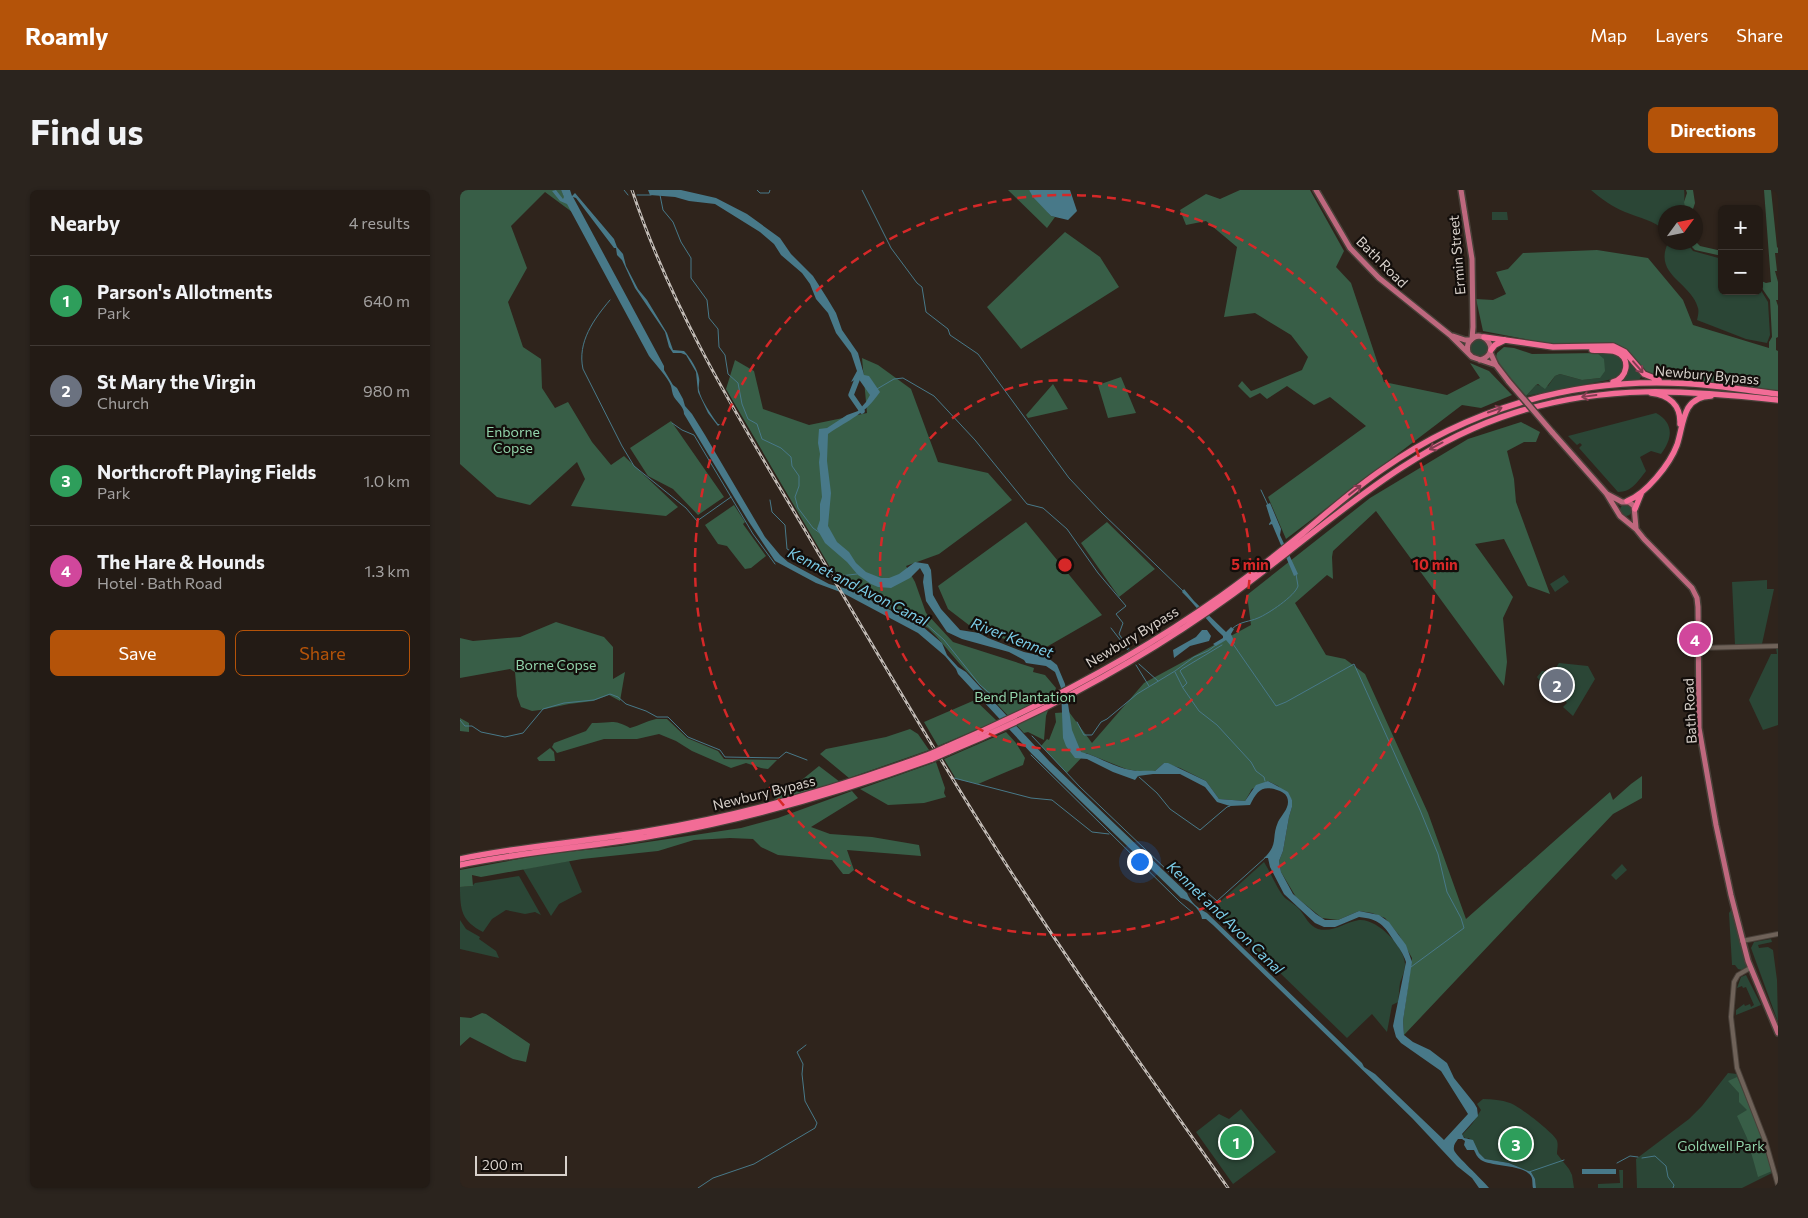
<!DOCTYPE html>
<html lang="en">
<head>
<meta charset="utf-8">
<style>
  :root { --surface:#231b15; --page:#2b241e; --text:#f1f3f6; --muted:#a3a1a0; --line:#403934; --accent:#b45309 }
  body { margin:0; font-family:Commissioner,sans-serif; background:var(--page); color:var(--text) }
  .controls { position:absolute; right:15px; top:15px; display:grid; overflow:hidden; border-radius:8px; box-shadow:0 1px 4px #0004 }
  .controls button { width:45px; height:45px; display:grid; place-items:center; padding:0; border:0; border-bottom:1px solid var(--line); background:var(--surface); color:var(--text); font:25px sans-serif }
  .compass { position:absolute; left:1198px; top:15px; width:45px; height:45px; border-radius:50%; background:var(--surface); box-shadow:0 1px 4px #0004; rotate:57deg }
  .scale { position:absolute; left:15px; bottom:12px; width:92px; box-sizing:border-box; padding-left:5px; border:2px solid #d8d1cb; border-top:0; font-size:14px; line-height:18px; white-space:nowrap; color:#d8d1cb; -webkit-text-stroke:4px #130e0b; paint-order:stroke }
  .you { position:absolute; left:679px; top:671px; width:18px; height:18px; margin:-12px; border:4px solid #fff; border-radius:50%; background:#1a73e8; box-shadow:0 0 0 8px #1a73e833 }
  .badge { display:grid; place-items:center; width:32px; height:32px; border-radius:50%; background:var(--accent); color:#fff; font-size:16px; font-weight:700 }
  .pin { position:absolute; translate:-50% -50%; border:2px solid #fff; box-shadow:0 1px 5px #0006 }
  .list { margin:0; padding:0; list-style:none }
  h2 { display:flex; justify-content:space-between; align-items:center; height:65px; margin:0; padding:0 20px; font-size:21px }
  h2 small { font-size:16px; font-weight:400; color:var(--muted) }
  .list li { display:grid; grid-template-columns:32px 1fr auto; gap:15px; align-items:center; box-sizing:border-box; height:90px; padding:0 20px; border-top:1px solid var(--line) }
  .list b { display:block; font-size:19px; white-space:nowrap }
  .list p { margin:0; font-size:16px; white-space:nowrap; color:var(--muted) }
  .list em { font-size:16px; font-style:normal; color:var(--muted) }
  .actions { display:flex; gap:10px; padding:15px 20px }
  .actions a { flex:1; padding:11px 0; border:1px solid var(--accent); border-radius:8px; text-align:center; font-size:18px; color:var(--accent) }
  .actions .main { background:var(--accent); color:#fff }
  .map { position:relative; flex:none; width:1318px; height:998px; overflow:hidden; border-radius:8px }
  header { display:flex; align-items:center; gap:30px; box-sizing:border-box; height:70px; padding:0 25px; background:var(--accent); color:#fff }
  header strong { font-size:24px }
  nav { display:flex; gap:28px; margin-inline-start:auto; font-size:18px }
  .intro { display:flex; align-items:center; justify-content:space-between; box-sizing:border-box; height:120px; padding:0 30px }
  h1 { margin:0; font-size:35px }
  .button { padding:12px 22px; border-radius:8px; background:var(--accent); color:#fff; font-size:18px; font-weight:700 }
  main { display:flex; gap:30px; padding:0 30px }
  aside { flex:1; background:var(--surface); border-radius:8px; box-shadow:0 1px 4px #0004 }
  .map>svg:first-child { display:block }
  .green { fill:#2b4636 }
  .forest { fill:#385e47 }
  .water { fill:#487989 }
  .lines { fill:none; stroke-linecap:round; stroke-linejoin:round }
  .stream { stroke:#487989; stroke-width:1 }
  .river { stroke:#487989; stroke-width:5.5 }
  .minor-casing { stroke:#494039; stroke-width:6 }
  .major-casing { stroke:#494039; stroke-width:8 }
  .highway-casing { stroke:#494039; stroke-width:8 }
  .minor { stroke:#6f6259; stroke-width:4 }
  .major { stroke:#be687e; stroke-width:5 }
  .highway { stroke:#f26c96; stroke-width:5.5 }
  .rail-casing { stroke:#c1bab4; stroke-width:3 }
  .rail { stroke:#130e0b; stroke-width:1; stroke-dasharray:4; stroke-linecap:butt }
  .major-bridge-casing { stroke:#494039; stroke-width:8; stroke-linecap:butt }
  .highway-bridge-casing { stroke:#494039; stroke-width:8; stroke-linecap:butt }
  .major-bridge { stroke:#be687e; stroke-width:5 }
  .highway-bridge { stroke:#f26c96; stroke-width:5.5 }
  .oneway { stroke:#823d50 }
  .ring { fill:none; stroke:#d62828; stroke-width:2.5; stroke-dasharray:9 6 }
  .labels { text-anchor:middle; stroke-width:4.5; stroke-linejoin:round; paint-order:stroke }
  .street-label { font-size:14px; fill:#d8d1cb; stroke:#130e0b }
  .park-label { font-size:14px; fill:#92d4ab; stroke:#130e0b }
  .water-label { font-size:15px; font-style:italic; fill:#7bcde8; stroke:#130e0b }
  .centre { fill:#d62828; stroke:#130e0b; stroke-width:2.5 }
  .ring-label { font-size:15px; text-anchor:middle; font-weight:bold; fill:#d62828; stroke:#130e0b; stroke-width:4.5; stroke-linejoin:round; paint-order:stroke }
</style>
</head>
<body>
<header>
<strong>Roamly</strong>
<nav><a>Map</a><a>Layers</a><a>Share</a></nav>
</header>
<div class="intro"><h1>Find us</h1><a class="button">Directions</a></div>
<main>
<aside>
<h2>Nearby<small>4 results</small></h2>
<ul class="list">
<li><span class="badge" style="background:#2e9e5b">1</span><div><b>Parson's Allotments</b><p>Park</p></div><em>640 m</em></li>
<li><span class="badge" style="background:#6b7280">2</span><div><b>St Mary the Virgin</b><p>Church</p></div><em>980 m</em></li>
<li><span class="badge" style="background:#2e9e5b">3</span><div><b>Northcroft Playing Fields</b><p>Park</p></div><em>1.0 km</em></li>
<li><span class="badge" style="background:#d1479c">4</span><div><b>The Hare &amp; Hounds</b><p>Hotel · Bath Road</p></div><em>1.3 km</em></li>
</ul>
<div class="actions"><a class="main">Save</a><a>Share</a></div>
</aside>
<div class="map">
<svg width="1318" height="998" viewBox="0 0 1318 998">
  <rect width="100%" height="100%" fill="#2f241c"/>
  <path class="green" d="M1131,0H1224C1225,3 1224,20 1223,22H1206L1205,41C1194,30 1179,28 1165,22C1153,17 1141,9 1131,0Z
    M1032,22H1047L1048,30H1032Z
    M1208,53H1227L1233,61L1262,69V101H1299V97L1308,112L1310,145L1307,153L1286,149L1237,130C1238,126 1239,121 1238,118C1231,92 1193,85 1208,53Z
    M1010 157a9 9 0 1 1 18 0a9 9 0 1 1-18 0Z
    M1162,162L1182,185L1179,190H1163C1170,179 1167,173 1162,162Z
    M1137,163C1148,163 1155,162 1163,171V182L1158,187L1148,190L1066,206L1076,195L1088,196L1095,186L1100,184L1122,190L1140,188Z
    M1196,223C1214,233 1213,248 1201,264L1191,261L1180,267L1186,281C1178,291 1172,302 1158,302L1119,258L1122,255L1120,253L1117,255L1108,246Z
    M1160 320a6 6 0 1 1 12 0a6 6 0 1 1-12 0Z
    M1104,385L1109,392L1095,402L1090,394Z
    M1307,390V399H1314L1302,454L1275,455L1272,392Z
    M1316,458H1318V535L1303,540L1289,510L1311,464H1317Z
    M1099,473L1128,476L1135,489L1113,526L1103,517L1107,513L1105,511L1099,512L1082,490L1080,491L1077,487L1082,481L1093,482Z
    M109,671L122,702L99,714L91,726L63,679Z
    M804,672C811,683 817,699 825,708C830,712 836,715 840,720C845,726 849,736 858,739C874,743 885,732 899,730C917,728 945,757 945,774C945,781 942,787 940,793C939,799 939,805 938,812L932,815L927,842L912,824L887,848L753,718Z
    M1162,674L1167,680L1156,690L1151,685Z
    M59,686L81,725L75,722L65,724L46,720L32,729L23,742C2,731 0,721 0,697L12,696L15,693Z
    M1271,720L1286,774V777L1282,780L1278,779L1275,775H1272L1269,723Z
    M0,730L6,739L20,747L19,749L36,761L39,768L0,759Z
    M1311,749L1312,752L1298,755L1299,758L1308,757L1313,760L1317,790L1318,832L1291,758L1294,752Z
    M1286,785L1301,815L1276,825V820L1284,814L1285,816L1290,814L1291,817L1294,815L1286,797L1283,798L1282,796L1277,798L1281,787Z
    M1268,883L1277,884L1292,921L1312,981V983L1282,998H1177L1176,969L1229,929L1242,916Z
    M1023,909C1033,909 1041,910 1050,913C1059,916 1091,941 1096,949C1099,953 1097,959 1097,964L1109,979L1112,985L1114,998H1076L1075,989L1071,982L1049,973L1025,969L1019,963L1009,948L1006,949L1002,945L1012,934L1021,920L1017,914Z
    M781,919L816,962L773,994L736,942L759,924L769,929Z
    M1159,980H1163V998H1138V994L1160,993Z"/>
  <path class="forest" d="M0,0H101L112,22L85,2L51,36L67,78L48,112L63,157L81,169L82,198L95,218L108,212L132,252L151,275L164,266L218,317L206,326L111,316L125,289L117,272L70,315L37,307L0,274Z
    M548,0H569L591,26L595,27L587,38Z
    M780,0H850L884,61L876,77L891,93L924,192L987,205L1020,188L1010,173L1029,181L1052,205L1021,218L1002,215L826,349L808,307L906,236L870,207L854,215L827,196L807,209L800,203L790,208L778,196L782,191L791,201L794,200L842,180L848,167L831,145L795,123L764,127L777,57L746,31L726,35L720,20L746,4L760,9Z
    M1226,0H1233L1235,13L1232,22H1225L1224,12L1227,3Z
    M1304,0H1311L1317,57L1318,58V63H1315L1317,81H1315L1318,92V110H1316L1318,116V147L1316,148V160L1318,161V201L1186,183L1161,156L1149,153L1125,155L1090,154L1023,141L1016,109L1033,110L1046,104L1036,82L1048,79L1063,63L1137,60L1188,68L1223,110L1233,135L1309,158V152L1312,147L1310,110L1299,94V90L1306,93L1311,92Z
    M605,42L640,67L659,97L561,159L527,117Z
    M1236,52L1240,56L1262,61V66L1235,60L1228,53Z
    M1044,157L1054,158L1072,164L1137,163L1144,169L1145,181L1140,188L1122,190L1100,184L1095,186L1085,199L1078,194L1076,195L1066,206L1039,175L1036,167L1037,163Z
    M402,168L418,175L451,199L478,272L528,283L552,310L479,364L446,376L455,392L466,423L493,452L574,478L573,482L585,485L596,498L586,526L584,550L568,542L564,543L499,473L476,446L468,438L410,409L381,396L266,199L275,170L294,181L303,219L349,235L407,223Z
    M661,187L676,223L648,228L638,195Z
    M593,194L608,219L568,228L566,225Z
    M211,231L264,307L238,325L213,299L188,286L170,258Z
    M1061,232L1080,242L1076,252H1064L1047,261L1054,289L1056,312L1090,404L1068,396L1044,349L1015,354L1053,407L1043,428L1047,472L1044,496L916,321L873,361L872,367L873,389L867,385L835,413L866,465L885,469L905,484L968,623L1006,729C1054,687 1102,644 1150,602L1153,610L1171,594L1182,586V608L1153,624L944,845L943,831L952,768L939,745L925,728L912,723L899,721L878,730L862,728L836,707L821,682L819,671L823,661L829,627L832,617V610L818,596L808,591L792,599L785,611L759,609L746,591L720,578L704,573L695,581H677L666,579L626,563L607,583L581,556L587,549L589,550L596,532L595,523L609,522L632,553L684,493L791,435L787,405L910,308L1008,249Z
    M274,315L285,332L283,334L306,366L291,378L285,379L267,356L258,354L245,335Z
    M566,332L642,425L583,459L518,442L488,419L478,396Z
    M647,332L695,379L659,407L621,353Z
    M96,432L144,447L153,457V489L165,482L160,511L149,505L133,511L109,514L80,520L72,521L61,517L57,506L55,482L50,479L0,488V448L13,451L60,447Z
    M515,510L537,531L478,556L464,532Z
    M0,528L9,533V542L0,541Z
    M196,529H207L227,548L258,561L264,569L317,570L308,579L301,578L286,573L271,578L232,561L216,551L199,544L177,549H144L97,563L92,557L94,553L126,541L132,533C150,534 152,528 170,538C179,536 186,531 196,529Z
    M450,539L458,544L469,560L389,588L360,564L366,559L426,547Z
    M546,542L556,553L565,568L563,575L518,594L496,589L484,569Z
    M90,558L94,562L95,571H79L77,568Z
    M476,572L485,598L484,603L486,607L464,613L428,615L400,599Z
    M359,576L380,592L313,611L316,608L338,593Z
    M392,601L398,608L351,637L370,644L412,647L459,655L461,666L387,660L394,680L389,684H383L372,670L318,665L301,657L293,649L270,648L234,650L198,661L122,669L21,687L12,685L13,696L0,697V680L80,665L161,656L281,638L318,628Z
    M22,823L26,824L70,854L66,872L53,869L10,847L0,856V827L11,828Z
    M1277,887L1304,951L1312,981L1298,987L1287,948L1277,926L1287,920L1279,912V903L1268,891Z"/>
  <path class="water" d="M96,0L103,9L104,7L101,0H110L112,6L115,3L154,49L157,57L163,64L166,76L178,99L187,110L207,143L213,160L224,161C230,167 238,180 239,188C240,192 238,196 239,200C241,210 252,226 258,234H260L258,236L248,223L238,202L236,182L226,165L221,163H213L209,157L205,142L175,98L162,70L157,65L156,58H154L116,8L113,7L204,176V180L213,195L217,198L223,209L225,216L232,224L245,245L305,347L320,365L328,372L369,394L391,400L463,437L482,453L487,465L498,477L506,482L590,572L727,703C730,712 739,719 747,723L902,873L904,877L915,884L984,950L1008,924L981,881L941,853L936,847L933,836L946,772C943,763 939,758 934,751C924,735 919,729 899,727L875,737H864L855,733L824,704L810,677L808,668H804C819,654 811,648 818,632C822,624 831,617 827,607C825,603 821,601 817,600C802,595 797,601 790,615L770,616L757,612L745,597L720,584H693L678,586L675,590L653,582L627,569L615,568L606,556L603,548L601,498L595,482L586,476L566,473L564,470L549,462L502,449L487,442L466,411L463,392L464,385L460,378L450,388L431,398L418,397L411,394L398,385L387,372L365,353L357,339L360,330V314L362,307L359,272L360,264L358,253L359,239L367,238L387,225L398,221L406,212L410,205L398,188L391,192L397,181L391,163L376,143L368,123L356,109L350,94L342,83L321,65L314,54L300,42L255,14L229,11L215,7L190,5L188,0H221L256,8L287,24L320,48L331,64L353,86L367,108L376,123L382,140L398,163L404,185L409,186L420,202C404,225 390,229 368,244L367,271L371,303L368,336L377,352L389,362L396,373L406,382L421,388H429L439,384L455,372L468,374L471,380L473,405L481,419L500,440L519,443L528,448L564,462L587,467L597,475L605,494L612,540L621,562C638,566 653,577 671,580C679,582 687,580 695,581L704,573H708L746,591L759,609L785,611L796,595L808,591L828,602L832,610V617L829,627L823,661L819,671L821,682L833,704L856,724L865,730H878L899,721L919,725L929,732L946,755L952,772L943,831L944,845L953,852L970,860L987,873L994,888L1014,913L1017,918L1018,926L1002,944L1004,948L1013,950L1019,963L1025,969L1049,973L1071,982L1075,989L1076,998H1073C1072,994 1073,989 1071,986C1063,974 1032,977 1021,970C1017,967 1016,964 1014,960H1007L1004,955L1005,951L1002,949H998C996,952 993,955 994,960C995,965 1023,990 1029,998H1019L1012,988L997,976L952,928L753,735L746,729H742C741,720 730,710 721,708L572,564L498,484L496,479L485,466L458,443L383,403L356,393L315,371L289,332L224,224C224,217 218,213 214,207C212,203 212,200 211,196C208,187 195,174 189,166L107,14L100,11L92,1Z
    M569,0H610L617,21L608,30L591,26L573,7Z
    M810,313L821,339L820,345L838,384L834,386L812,334L809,335V334L811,331L806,315Z
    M724,399L734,411L766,442L771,437L774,439L771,444L775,453L771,456L766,450L756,456L753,454L763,448V446C748,432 736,416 722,402Z
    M742,440H747L751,446L749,451L730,456L714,468L713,460L736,447Z
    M1122,979H1156V984H1122Z"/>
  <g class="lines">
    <path class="stream" d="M164,0L168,5
      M297,0L300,3H309L310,0
      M402,0L431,58L457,93L462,97L466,122L488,139L490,145L518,164L609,288L642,323L724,402
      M177,5H191
      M200,5L203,20L213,32L221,52L231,68V88L247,110L249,128L258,139L259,157L265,165L268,184L278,193L282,214L288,229L297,234L302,249L321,258L331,267L332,276L339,286V296L335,307L338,318L353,338L360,343
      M150,110C134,129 117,152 123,179L162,256L174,276L226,318L237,331L271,307
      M417,199L434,189L443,188L474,206L515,250L567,314L583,318L607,339L638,383L666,416L656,424L663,433L659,444L669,459
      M212,233L222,240L234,245L293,344L315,374
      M801,300L808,315
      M310,310L312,322L325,335L327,359L338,365L347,375L368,387L378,388L380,386L397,384
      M380,386L415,408L464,432L484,450L520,495L539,511
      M651,438L668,460
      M773,438C781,431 789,432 798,428C808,424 835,406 838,396L836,384
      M773,454L816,516L826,512L894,474L960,620L978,664L987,702L1001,728L1004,738L951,777
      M679,474L698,491
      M676,475L689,496
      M715,482L723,498L739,521L757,535L791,572L796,581L804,587L805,591
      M723,497L727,493L720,481L722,479L762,455
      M0,530L5,536H12L21,542L45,547L63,543L83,519L104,513L134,510L150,504L158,507L166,514L186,521L197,527H208L228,547L260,560L265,567L319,568L326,562L347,570
      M617,532L624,545H632L641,532L647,529L677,504L715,481L734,467L748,461L756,455
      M572,546L620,597L730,702L739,699L748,703L757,711L806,667
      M571,565L720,712L733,723
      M679,587L697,603L710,619L740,640L767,617L770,616
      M494,588L571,608L592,610L632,642L649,644
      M1182,968L1195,966L1206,976L1208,987L1214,995L1213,998
      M1157,973L1170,966L1178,967
      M1069,982L1104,970
      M238,998L253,988L294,974L355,938L357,933L345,911L342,884L343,874L337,862L346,855"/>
    <path class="river" d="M400,182L391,205L402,221"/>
    <g class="minor-casing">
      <path id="minor" d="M1239,458L1318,456
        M1282,751L1318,744
        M1290,778L1278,785L1274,792L1271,827L1277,878L1305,950L1318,995"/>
    </g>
    <g class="major-casing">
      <path id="major" d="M856,0L890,58L919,88L990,145L1012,167L1036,175
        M1001,0L1012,69L1013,137L1012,149
        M993,146L1005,150H1011
        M1008,162C1007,158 1007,154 1010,151C1022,135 1044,163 1020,170
        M1030,162L1036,175L1049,192
        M1092,242L1146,303L1160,326L1176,339L1184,349L1232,398L1237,408L1238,417L1239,538L1256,635L1271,705L1288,771L1318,843
        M1147,304L1162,312
        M1162,312H1169L1174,316L1176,338"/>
    </g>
    <g class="highway-casing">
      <path id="highway" d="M1024,147L1093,157L1153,156L1165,162L1184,184L1199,190
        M1031,160L1035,155L1045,150
        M1132,160C1140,161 1149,159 1156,162C1172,168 1167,189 1153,192
        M1191,203C1209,205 1221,215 1220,234
        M1167,311C1186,304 1210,274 1217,255C1221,243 1222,229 1228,218C1233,210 1242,206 1251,206
        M1175,319L1181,304
        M486,557C582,516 675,467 761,406C789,386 816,365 843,343C869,321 895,298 923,279C1007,220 1108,190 1211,193C1247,193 1282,200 1318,204
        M488,562C589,520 685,468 773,404C864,338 945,257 1054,223C1146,194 1225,200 1318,210
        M0,669C62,656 125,652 188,641C285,625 378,598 470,564
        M0,675C67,661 135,657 203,644C295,627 384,601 472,569"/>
    </g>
    <use href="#minor" class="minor"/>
    <use href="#major" class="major"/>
    <use href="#highway" class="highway"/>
    <g class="rail-casing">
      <path id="rail" d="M172,0C215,130 290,246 359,364C417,463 475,563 537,660C610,775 689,886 768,998"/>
    </g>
    <use href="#rail" class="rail"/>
    <g class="major-bridge-casing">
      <path id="major-bridge" d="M1049,192L1092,242"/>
    </g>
    <g class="highway-bridge-casing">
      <path id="highway-bridge" d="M470,564L486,557
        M472,569L488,562"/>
    </g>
    <use href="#major-bridge" class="major-bridge"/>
    <use href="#highway-bridge" class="highway-bridge"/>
  </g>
  <defs><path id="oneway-shaft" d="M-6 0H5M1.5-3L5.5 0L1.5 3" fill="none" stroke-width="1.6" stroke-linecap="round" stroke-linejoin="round" transform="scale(1.25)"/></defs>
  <g class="oneway">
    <use href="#oneway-shaft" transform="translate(1178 177) rotate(49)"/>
    <use href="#oneway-shaft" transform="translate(1129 206) rotate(172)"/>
    <use href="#oneway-shaft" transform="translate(1035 220) rotate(-19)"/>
    <use href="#oneway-shaft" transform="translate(976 256) rotate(152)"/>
    <use href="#oneway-shaft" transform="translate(895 300) rotate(-38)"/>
  </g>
  <g class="ring">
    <circle cx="605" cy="375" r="185"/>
    <circle cx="605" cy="375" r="370"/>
  </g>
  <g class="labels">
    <g class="street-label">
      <text transform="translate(997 65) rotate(-95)" y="5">Ermin Street</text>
      <text transform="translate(922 72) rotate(45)" y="5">Bath Road</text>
      <text transform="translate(1247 185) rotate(5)" y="5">Newbury Bypass</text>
      <text transform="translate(672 447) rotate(-31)" y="5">Newbury Bypass</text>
      <text transform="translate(1230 521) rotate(-93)" y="5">Bath Road</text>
      <text transform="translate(304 603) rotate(-14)" y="5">Newbury Bypass</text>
    </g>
    <g class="park-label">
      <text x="53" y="247">Enborne<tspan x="53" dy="16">Copse</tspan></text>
      <text x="96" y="480">Borne Copse</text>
      <text x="565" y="512">Bend Plantation</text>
      <text x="1261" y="961">Goldwell Park</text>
    </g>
    <g class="water-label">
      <text transform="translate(398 397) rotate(27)" y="5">Kennet and Avon Canal</text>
      <text transform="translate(552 448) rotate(21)" y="5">River Kennet</text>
      <text transform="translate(765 728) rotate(44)" y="5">Kennet and Avon Canal</text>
    </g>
  </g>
  <circle cx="605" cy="375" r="8" class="centre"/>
  <g class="ring-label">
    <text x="790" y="380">5 min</text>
    <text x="975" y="380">10 min</text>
  </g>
</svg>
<div class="controls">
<button>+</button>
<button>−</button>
</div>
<svg class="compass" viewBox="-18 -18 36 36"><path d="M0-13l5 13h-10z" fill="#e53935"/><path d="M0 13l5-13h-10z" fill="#a3a1a0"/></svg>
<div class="scale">200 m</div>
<div class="you"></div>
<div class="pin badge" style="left:776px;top:952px;background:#2e9e5b">1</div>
<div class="pin badge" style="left:1097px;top:495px;background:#6b7280">2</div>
<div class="pin badge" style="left:1056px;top:954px;background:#2e9e5b">3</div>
<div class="pin badge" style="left:1235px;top:449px;background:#d1479c">4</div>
</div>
</main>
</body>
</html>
